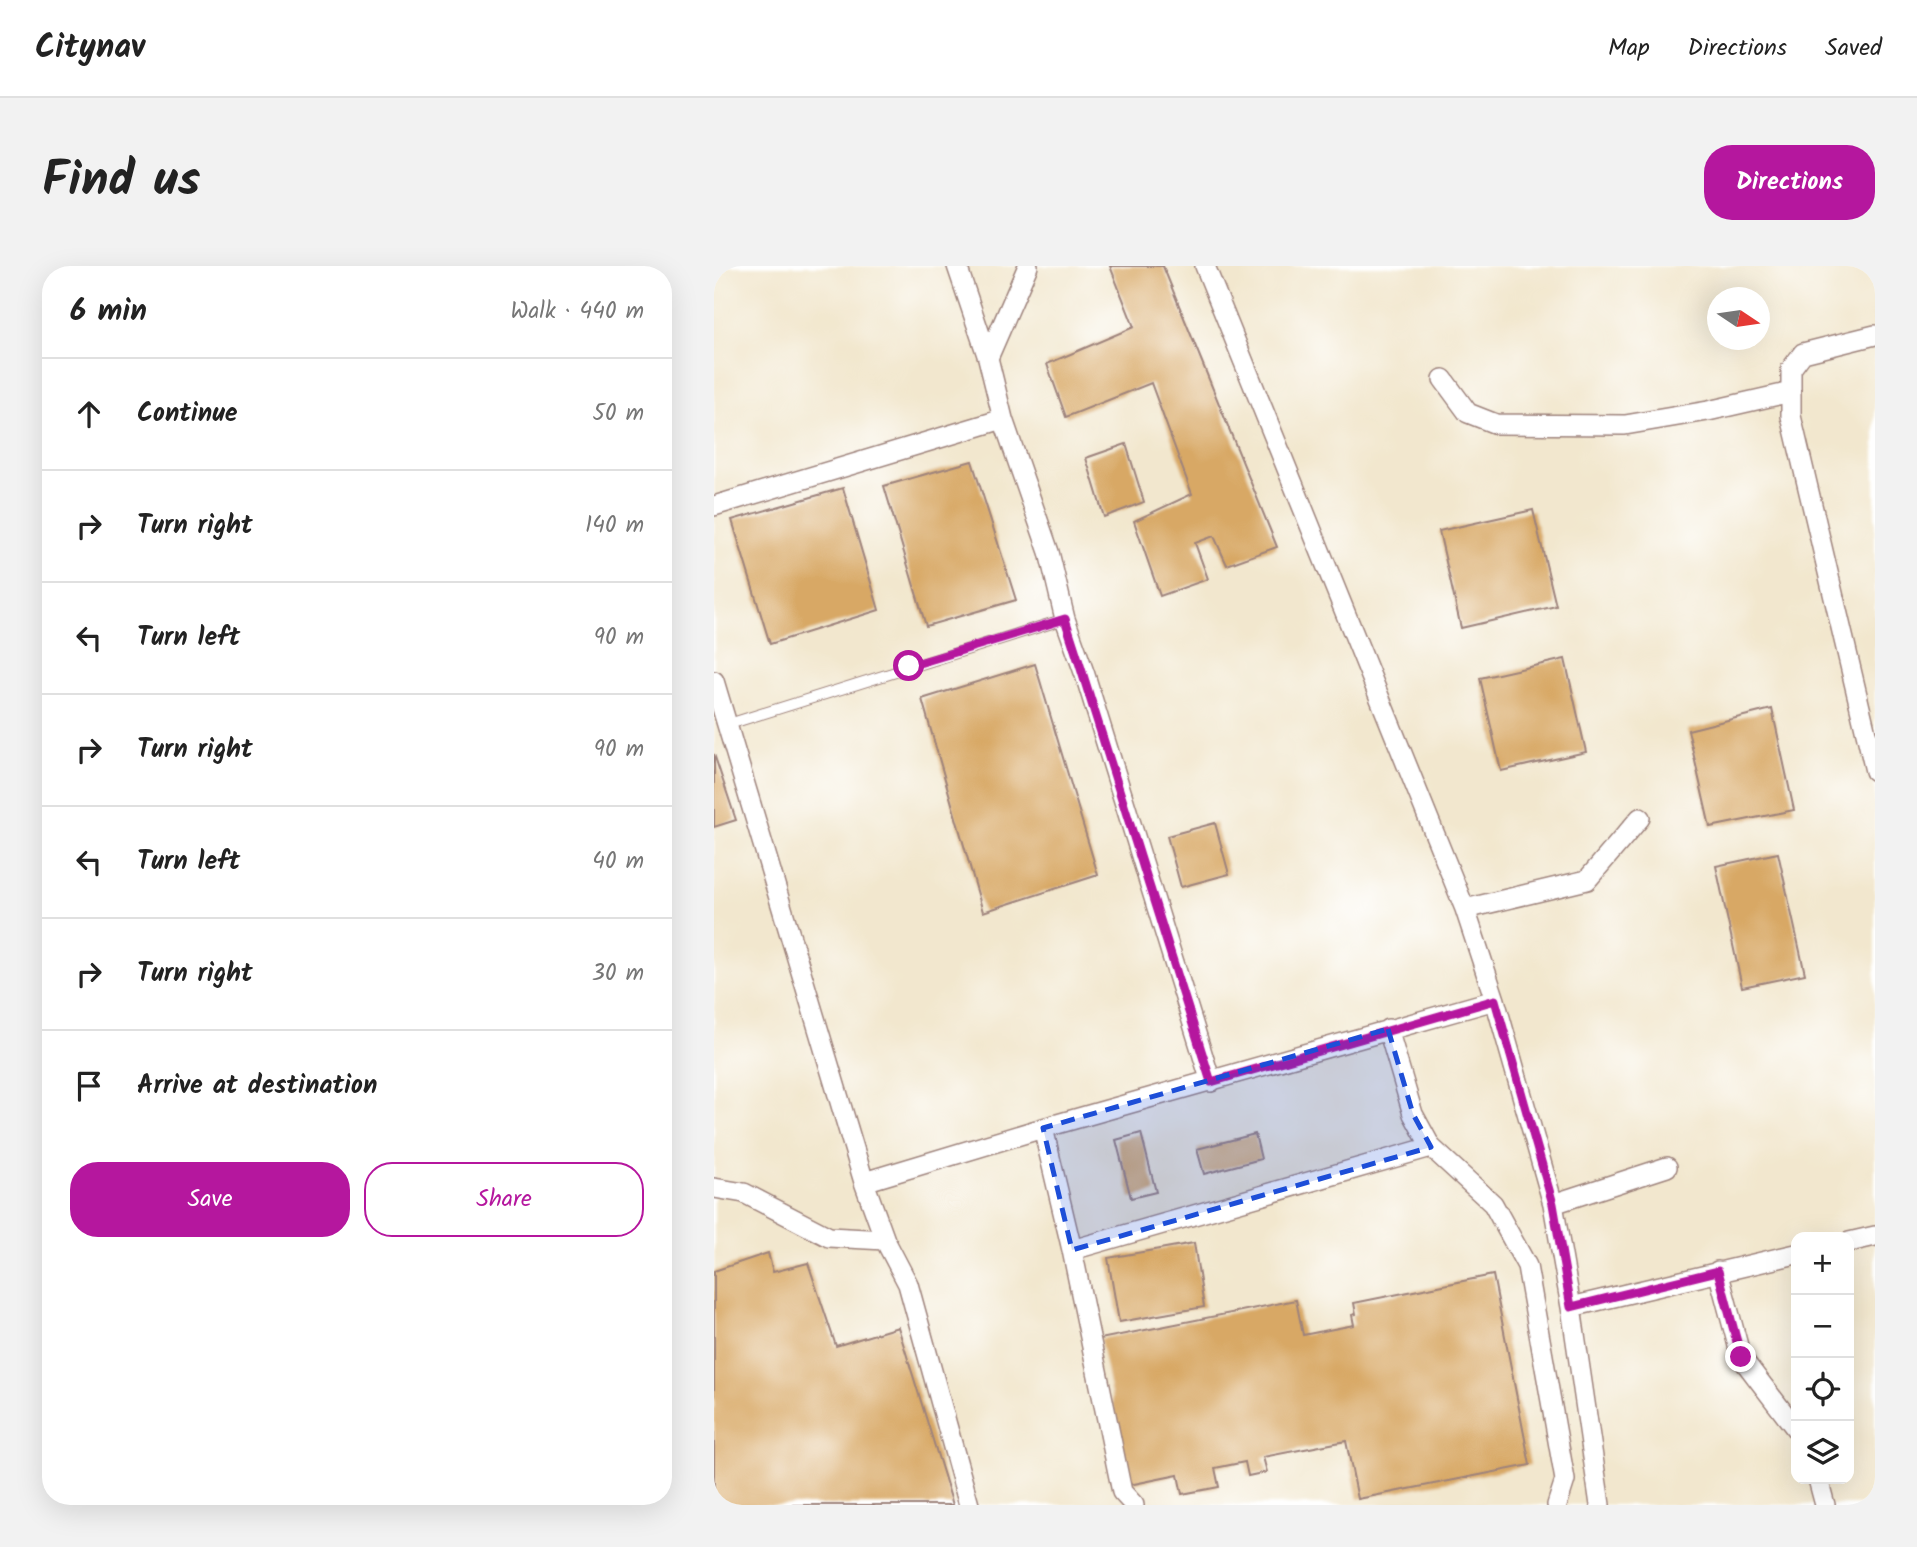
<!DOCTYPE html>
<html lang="en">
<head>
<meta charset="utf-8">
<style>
  :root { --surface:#fff; --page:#f2f2f2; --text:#222; --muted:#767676; --line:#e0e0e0; --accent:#b5179e }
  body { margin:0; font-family:Kalam,sans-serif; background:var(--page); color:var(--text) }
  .controls { position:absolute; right:21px; bottom:21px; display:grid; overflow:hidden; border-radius:14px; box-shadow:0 7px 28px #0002 }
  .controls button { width:63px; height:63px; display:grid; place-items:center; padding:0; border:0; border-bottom:2px solid var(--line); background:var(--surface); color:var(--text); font:35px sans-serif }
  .compass { position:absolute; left:993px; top:21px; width:63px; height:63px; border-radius:50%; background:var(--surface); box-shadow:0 7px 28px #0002; rotate:103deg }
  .stop { position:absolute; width:21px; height:21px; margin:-16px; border:5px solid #b5179e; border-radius:50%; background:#fff }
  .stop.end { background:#b5179e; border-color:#fff; box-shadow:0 2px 7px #0008 }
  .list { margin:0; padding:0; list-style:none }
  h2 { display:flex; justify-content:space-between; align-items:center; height:91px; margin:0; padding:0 28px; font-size:30px }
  h2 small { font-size:23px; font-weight:400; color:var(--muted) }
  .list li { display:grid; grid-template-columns:46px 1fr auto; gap:21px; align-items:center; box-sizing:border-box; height:112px; padding:0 28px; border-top:2px solid var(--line) }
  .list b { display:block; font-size:26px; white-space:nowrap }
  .list em { font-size:23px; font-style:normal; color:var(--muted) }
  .actions { display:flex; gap:14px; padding:21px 28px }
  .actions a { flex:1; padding:16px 0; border:2px solid var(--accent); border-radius:28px; text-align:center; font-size:24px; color:var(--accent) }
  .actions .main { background:var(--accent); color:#fff }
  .icon { flex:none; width:38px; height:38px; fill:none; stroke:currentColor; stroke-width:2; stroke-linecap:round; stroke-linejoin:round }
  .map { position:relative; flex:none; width:1161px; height:1239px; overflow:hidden; border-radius:28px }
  header { display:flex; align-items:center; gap:42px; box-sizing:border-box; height:98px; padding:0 35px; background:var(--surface); border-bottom:2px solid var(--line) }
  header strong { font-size:33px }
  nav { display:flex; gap:38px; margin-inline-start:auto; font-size:24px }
  .intro { display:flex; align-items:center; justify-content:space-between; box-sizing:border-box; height:168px; padding:0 42px }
  h1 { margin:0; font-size:49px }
  .button { padding:18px 32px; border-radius:28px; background:var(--accent); color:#fff; font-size:24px; font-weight:700 }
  main { display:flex; gap:42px; padding:0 42px }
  aside { flex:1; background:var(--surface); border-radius:28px; box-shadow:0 7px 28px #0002 }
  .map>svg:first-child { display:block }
  .building { fill:#d8a865 }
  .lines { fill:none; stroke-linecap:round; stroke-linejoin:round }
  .service-casing { stroke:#9e837c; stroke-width:12 }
  .minor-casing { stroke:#9e837c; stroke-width:22 }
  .service { stroke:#fff; stroke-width:10 }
  .minor { stroke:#fff; stroke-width:19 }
  .route { stroke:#b5179e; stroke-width:9 }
  .marked { fill:#1d4ed8; fill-opacity:0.2; stroke:#1d4ed8; stroke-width:5; stroke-dasharray:14 9; stroke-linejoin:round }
</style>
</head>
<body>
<header>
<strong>Citynav</strong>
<nav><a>Map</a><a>Directions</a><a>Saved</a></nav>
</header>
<div class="intro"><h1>Find us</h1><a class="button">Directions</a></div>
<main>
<aside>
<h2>6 min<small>Walk · 440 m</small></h2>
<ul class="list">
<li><svg class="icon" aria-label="ahead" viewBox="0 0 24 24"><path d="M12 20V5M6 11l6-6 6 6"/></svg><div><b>Continue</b></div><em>50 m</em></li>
<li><svg class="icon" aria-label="right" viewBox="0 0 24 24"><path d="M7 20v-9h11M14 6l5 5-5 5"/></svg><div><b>Turn right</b></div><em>140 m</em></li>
<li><svg class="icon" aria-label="left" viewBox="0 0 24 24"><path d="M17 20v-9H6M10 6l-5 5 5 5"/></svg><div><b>Turn left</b></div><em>90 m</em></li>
<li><svg class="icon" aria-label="right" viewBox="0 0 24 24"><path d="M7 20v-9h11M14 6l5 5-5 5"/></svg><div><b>Turn right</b></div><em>90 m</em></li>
<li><svg class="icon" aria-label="left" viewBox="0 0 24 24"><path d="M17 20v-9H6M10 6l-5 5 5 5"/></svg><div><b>Turn left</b></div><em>40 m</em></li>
<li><svg class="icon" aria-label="right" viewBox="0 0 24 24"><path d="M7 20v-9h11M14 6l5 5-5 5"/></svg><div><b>Turn right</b></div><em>30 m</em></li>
<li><svg class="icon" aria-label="arrive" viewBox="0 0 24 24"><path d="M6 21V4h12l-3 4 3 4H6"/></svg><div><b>Arrive at destination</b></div></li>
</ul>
<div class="actions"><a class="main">Save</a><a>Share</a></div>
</aside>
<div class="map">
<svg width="1161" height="1239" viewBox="0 0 1161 1239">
  <rect width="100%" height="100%" fill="#fff"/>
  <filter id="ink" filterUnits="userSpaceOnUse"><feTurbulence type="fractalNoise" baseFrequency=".0143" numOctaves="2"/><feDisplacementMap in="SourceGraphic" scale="14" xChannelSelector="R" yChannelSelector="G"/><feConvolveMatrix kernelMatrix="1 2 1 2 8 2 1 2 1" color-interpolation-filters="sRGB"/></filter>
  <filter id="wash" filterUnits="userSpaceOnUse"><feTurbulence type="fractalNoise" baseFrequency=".00686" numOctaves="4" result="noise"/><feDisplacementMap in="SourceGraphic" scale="28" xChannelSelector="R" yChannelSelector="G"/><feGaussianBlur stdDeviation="1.57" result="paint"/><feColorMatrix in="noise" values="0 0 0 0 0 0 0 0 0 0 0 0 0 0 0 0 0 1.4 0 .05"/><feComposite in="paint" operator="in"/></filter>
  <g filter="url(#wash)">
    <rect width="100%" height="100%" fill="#f2e7ce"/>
    <g id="blocks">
      <path class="building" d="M396,0H449L563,281L513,299L500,270L481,277L494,313L446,330L420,255L478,228L437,117L352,151L333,98L420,61Z
        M412,178L430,236L390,251L372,192Z
        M258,195L302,334L212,360L170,220Z
        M129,222L165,344L56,378L18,254Z
        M819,244L842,340L747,362L725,265Z
        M851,393L872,486L787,505L766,412Z
        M321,398L384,609L269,646L208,433Z
        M1058,443L1080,544L996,561L974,464Z
        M0,488L22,554L0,561Z
        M501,557L515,608L467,621L453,570Z
        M1064,587L1091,708L1028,721L1002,600Z
        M427,867L442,926L417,932L402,874Z
        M541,868L547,893L490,908L483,883Z
        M480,977L490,1041L405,1056L394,992Z
        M54,987L59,1006L94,997L122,1080L184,1061L239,1239H0V1005Z
        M779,1009L816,1199L644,1233L632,1175L549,1191L553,1206L534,1210L531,1196L501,1202L505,1221L468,1228L464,1209L415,1219L386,1073L582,1034L589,1069L640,1059L638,1049L642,1048L640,1037Z"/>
    </g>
  </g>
  <g filter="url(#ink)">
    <use href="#blocks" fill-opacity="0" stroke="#9e837c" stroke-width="2"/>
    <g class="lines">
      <g class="service-casing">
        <path id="service" d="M15,458L351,353"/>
      </g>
      <g class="minor-casing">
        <path id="minor" d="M491,0L751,643L781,734L839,938L857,1041L886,1239
          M1161,69L1089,87L1077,103V150L1161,505
          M274,92L314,0
          M729,113L754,147L782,158L911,159L994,145L1077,126
          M289,153L335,286L351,353L371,409L497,816
          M0,240L289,153L274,92L243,0
          M0,415L150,916L171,974L194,1018L255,1239
          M751,643L873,614L926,552
          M674,763L699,848L717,881L779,938L813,1000L851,1214L843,1239
          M329,862L358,984L408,1226L420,1239
          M150,916L329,862L781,734
          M0,922L30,927L115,971L171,974
          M839,938L953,901
          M1135,976L1161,970
          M358,984L717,881
          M1004,1005L1027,1091L1082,1163
          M857,1041L1082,988
          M1104,1213L1111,1239"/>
      </g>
      <use href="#service" class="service"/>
      <use href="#minor" class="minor"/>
    </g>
  </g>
  <g class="lines" filter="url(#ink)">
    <path class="route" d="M195,400L351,353C401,507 448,662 497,816L781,734L839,938L857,1041L1004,1005L1027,1091"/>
  </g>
  <path class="marked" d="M674,763L699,848L717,881L358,984L329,862Z"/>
</svg>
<div class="controls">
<button>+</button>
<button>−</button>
<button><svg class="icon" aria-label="locate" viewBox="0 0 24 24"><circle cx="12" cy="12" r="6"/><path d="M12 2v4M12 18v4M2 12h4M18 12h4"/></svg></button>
<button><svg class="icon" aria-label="layers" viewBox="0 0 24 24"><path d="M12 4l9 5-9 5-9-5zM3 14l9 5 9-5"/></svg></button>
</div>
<svg class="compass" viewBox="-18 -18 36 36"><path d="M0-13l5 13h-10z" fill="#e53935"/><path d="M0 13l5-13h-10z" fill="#767676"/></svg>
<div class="stop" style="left:195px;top:400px"></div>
<div class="stop end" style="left:1027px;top:1091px"></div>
</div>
</main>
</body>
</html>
